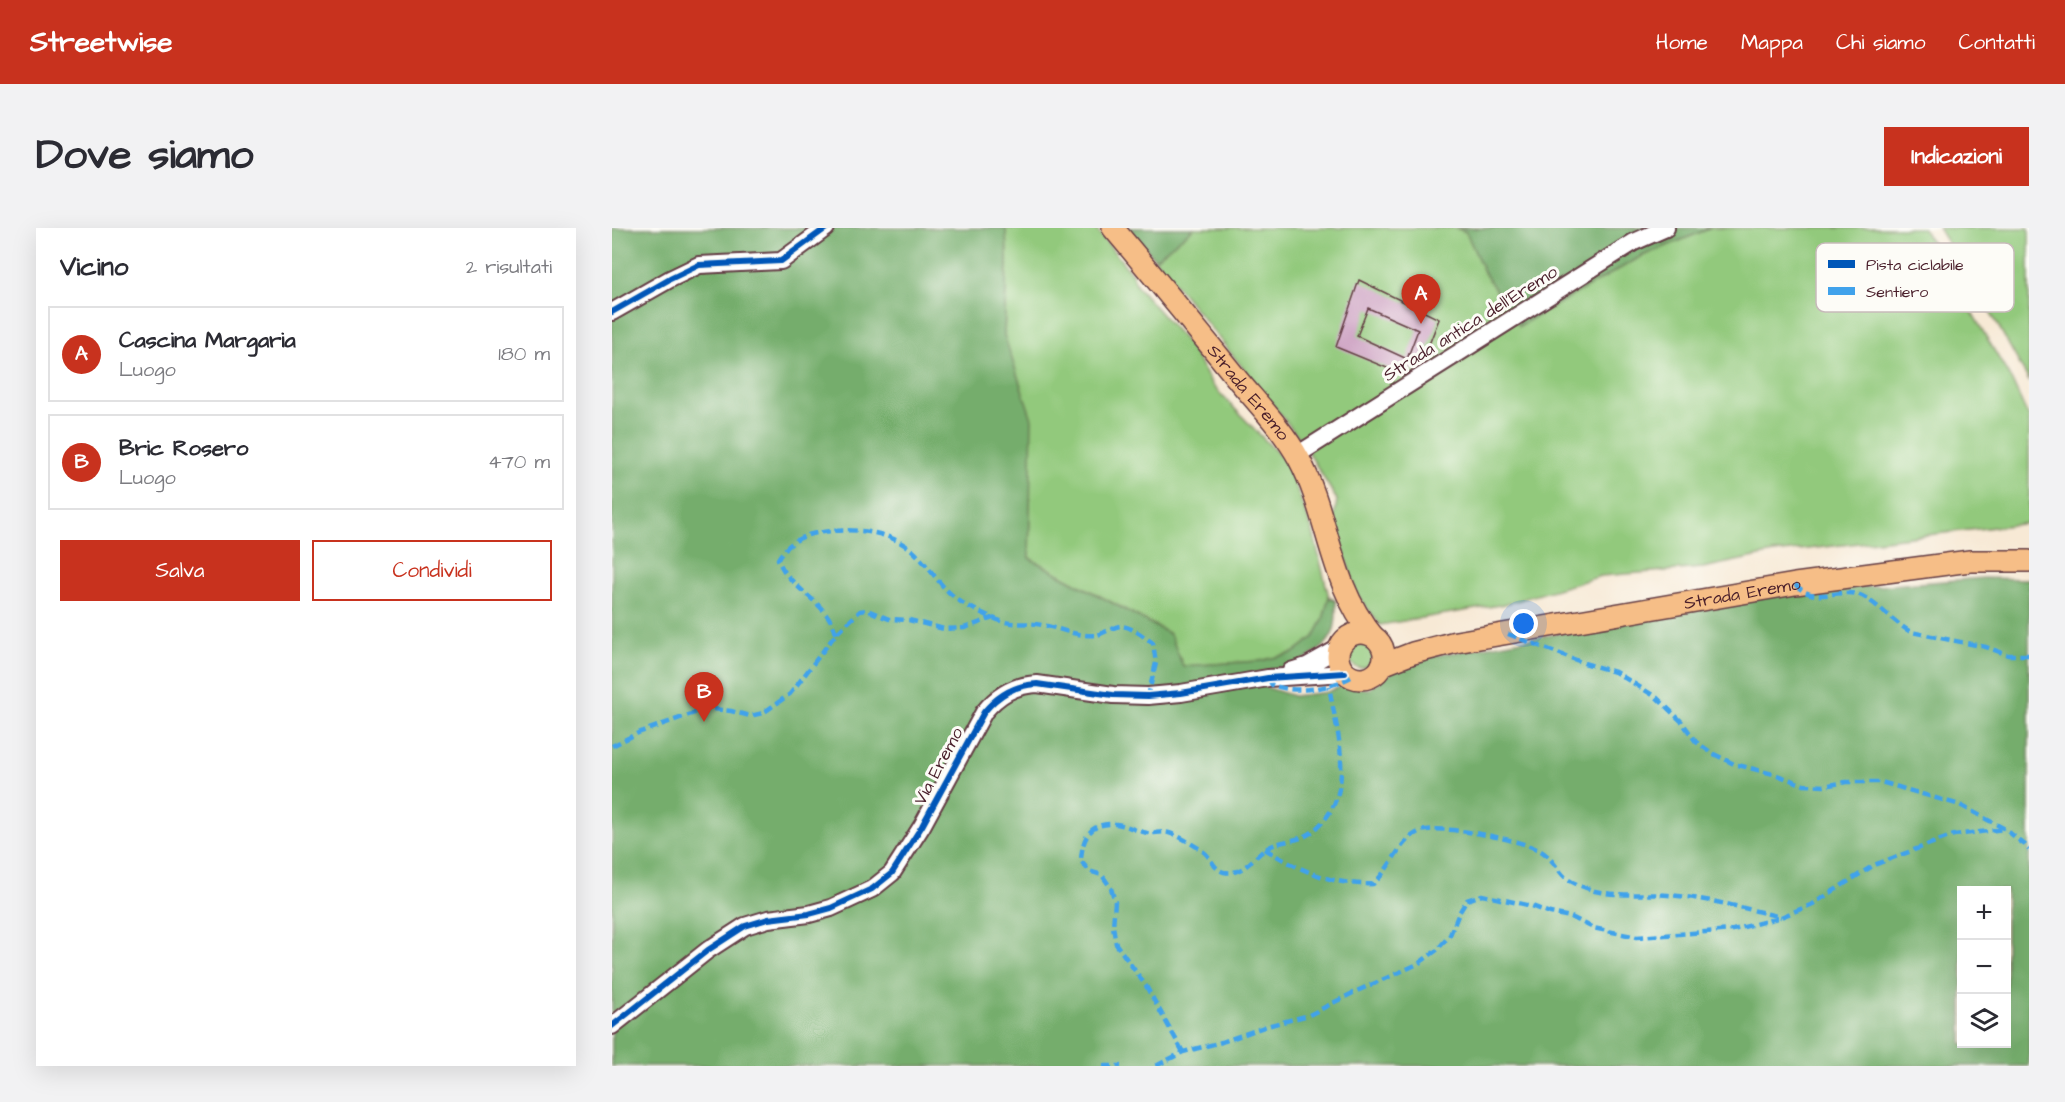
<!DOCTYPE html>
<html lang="it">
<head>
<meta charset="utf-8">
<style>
  :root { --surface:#fff; --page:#f2f2f3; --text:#2b2b33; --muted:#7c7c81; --line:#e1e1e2; --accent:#c8321e }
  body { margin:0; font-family:"Architects Daughter",sans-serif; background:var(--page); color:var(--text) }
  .controls { position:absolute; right:18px; bottom:18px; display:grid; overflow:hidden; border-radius:0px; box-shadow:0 6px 24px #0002 }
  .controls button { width:54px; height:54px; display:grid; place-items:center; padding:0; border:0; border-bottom:2px solid var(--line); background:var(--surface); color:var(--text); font:30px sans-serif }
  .you { position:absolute; left:912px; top:396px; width:21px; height:21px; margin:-15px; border:4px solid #fff; border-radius:50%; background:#1a73e8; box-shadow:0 0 0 9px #1a73e833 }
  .badge { display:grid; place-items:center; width:39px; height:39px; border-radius:50%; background:var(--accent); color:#fff; font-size:20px; font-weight:700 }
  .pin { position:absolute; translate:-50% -50px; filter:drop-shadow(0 2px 3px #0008) }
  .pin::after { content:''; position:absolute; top:32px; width:21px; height:18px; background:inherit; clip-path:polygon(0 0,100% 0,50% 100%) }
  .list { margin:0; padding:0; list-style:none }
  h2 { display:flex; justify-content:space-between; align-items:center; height:78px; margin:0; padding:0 24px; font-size:26px }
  h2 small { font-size:20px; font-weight:400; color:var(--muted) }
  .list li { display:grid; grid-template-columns:39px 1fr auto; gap:18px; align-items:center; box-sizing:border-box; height:96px; margin:0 12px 12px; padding:0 12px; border:2px solid var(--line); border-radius:0px }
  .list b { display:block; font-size:22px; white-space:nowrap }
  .list p { margin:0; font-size:20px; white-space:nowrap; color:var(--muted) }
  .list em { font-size:20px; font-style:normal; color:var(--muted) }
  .actions { display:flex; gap:12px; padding:18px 24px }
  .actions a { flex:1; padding:14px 0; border:2px solid var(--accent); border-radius:0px; text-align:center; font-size:21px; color:var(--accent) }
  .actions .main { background:var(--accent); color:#fff }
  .icon { flex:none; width:33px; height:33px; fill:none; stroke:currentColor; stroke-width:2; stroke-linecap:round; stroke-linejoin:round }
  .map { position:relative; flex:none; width:1417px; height:838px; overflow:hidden; border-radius:0px }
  header { display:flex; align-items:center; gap:36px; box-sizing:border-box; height:84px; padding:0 30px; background:var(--accent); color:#fff }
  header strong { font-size:28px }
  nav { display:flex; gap:33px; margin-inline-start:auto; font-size:21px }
  .intro { display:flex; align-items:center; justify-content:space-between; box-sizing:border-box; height:144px; padding:0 36px }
  h1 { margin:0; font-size:42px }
  .button { padding:15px 27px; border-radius:0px; background:var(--accent); color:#fff; font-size:21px; font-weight:700 }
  main { display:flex; gap:36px; padding:0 36px }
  aside { flex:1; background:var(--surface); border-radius:0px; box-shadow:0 6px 24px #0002 }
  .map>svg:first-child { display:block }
  .green { fill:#92c97c; stroke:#6e7454; stroke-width:1.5 }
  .forest { fill:#75ad6c; stroke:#60664c; stroke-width:1.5; fill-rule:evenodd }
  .building { fill:#ca9cc0; fill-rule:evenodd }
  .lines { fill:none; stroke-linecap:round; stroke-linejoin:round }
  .minor-casing { stroke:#643d44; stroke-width:20 }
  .major-casing { stroke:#643d44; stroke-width:24 }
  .minor { stroke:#fff; stroke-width:16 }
  .major { stroke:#f6be87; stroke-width:21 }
  .quiet { stroke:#40a2eb; stroke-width:4.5; stroke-dasharray:9 4.5; stroke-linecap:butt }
  .cycleway-casing { stroke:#fdfcf7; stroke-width:10 }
  .cycleway { stroke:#0057b8; stroke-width:6 }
  .labels { text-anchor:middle; stroke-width:6; stroke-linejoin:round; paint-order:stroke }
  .street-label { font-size:18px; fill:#4a1f2b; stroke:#fdfcf7 }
  .key { fill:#fdfcf7; stroke:#c7baba; stroke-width:1.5 }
  .key-label { font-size:16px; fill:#4a1f2b }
</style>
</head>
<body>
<header>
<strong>Streetwise</strong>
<nav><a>Home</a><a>Mappa</a><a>Chi siamo</a><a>Contatti</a></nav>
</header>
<div class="intro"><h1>Dove siamo</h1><a class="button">Indicazioni</a></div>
<main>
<aside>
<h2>Vicino<small>2 risultati</small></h2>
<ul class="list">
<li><span class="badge">A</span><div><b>Cascina Margaria</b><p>Luogo</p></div><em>180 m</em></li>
<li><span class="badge">B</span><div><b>Bric Rosero</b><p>Luogo</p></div><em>470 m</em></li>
</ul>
<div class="actions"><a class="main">Salva</a><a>Condividi</a></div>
</aside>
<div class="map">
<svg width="1417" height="838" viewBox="0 0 1417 838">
  <rect width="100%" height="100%" fill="#fdfcf7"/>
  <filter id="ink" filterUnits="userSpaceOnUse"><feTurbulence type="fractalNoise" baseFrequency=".0167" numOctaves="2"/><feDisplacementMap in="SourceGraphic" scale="12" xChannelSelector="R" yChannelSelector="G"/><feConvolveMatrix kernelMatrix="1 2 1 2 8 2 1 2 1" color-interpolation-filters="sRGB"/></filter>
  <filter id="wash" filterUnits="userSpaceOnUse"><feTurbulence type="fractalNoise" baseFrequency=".008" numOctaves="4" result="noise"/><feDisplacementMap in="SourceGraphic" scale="24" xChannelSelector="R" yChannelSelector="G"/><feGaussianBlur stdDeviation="1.35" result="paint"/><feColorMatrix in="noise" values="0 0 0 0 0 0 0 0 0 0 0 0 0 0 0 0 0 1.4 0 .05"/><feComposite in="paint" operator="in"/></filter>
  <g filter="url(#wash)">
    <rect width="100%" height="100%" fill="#f7e9d5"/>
    <path class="green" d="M394,0H483L520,46L525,58L577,117L601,158L675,235L701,304L717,369L711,392L702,409L681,425L648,433L571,438L557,405L417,330L418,269L392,107L395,35Z
      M582,0H844L854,4L873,46L907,98L1030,28L1099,0H1311L1400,153L1417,190V295L1162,325L1091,340L989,348L894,376L768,397L745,367L722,291L725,272L689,212L543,31Z
      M1326,0H1417V153L1374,76Z
      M737 428a12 12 0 1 1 24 0a12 12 0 1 1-24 0Z"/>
    <path class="forest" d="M0,0H394L395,35L392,107L420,191L417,330L558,406L571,438L648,433L681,425L702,409L711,392L717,369L724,373C724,385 725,400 718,410C701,437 661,441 632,447L647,457L682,468L715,464L730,458L757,461L794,433L1172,365L1372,350L1417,351V838H0ZM1350,662H1394V816H1350Z
      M516,0H582L543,31Z
      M844,0H1099L1030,28L907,98L873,46L854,4Z"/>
    <g id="blocks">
      <path class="building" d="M747,52L827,91L809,137L792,147L724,119ZM756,80L806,102L795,131L745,108Z"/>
    </g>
  </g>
  <g filter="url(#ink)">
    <use href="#blocks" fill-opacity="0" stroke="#643d44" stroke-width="1.5"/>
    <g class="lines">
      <g class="minor-casing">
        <path id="minor" d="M0,84L58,51L87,37L169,33L214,0
          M685,227L1022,14L1054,0
          M679,443L695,438L727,420
          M0,798L96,722L133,698L156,691L197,686L219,680L260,661L280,645L310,598L372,484C386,467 402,457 425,456L501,467L536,468L569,465L656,450L733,445"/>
      </g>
      <g class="major-casing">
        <g id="major">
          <path id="s1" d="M501,0C543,50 585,101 626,152C646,176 672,203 687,231C717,287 718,357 760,407"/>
          <circle cx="749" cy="428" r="23"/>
          <path id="s2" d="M770,437L801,425L844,414L1183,356L1358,333H1417"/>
        </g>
      </g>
      <use href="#minor" class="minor"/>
      <use href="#major" class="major"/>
      <path class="quiet" d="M1183,356C1202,377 1222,361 1245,366C1260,370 1283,396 1299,404L1374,419L1396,427H1417
        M224,406C216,373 177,362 166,331C176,314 192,306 211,304C242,300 277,302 302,324C317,338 328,359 345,371C355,379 370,385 381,390C401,399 412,393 430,397C448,400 465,409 484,407C492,406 502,398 509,398C521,399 532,409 541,415L544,435L536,468
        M896,406L972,435L1003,444L1044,469L1070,494L1084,514L1100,525L1122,536L1165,547L1192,557L1212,558L1234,554H1269L1348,577L1393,601L1413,617L1417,622
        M656,450L660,457C684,466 717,461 739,449
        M0,518L26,505L85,484L100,481L119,483L138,488L151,485L178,466L224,406L248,383L255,382L277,391L297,392L332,401L352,400L381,390
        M653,621C685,641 722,658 761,656C779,641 788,610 809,603C828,596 918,612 933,626C941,632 946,643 954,650C962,656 974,660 983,663C1008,669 1032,665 1056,667C1094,670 1132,680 1169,689
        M571,824L534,758L504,716L501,698L503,674L499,660L490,647L477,643L469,633C470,611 477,594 504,596C514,597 524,603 535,605C542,606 550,603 557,605C564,607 572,611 578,615C583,618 589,621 593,625C600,631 601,641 612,644C631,648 641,629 654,621C668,611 686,615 700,604C747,567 725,507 717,458
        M491,838H509
        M544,838L571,824L610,814L655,798L697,787L745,763L806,736L825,722L838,707L847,685L855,672L870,667L920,678L938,685L959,689L981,700L1025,709L1121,702L1169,689L1201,676L1262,637L1342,607L1393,601"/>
      <g class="cycleway-casing">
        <path id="cycleway" d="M0,84L58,51L87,37L169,33L214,0
          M0,798L96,722L133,698L156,691L197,686L219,680L260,661L280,645L310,598L372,484C386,467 402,457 425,456L501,467L536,468L569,465L656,450L733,445"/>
      </g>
      <use href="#cycleway" class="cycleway"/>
    </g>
  </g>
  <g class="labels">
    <g class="street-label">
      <text transform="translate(858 95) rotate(-32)" y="6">Strada antica dell'Eremo</text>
      <text dy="6" stroke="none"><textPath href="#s1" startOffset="213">Strada Eremo</textPath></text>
      <text dy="6" stroke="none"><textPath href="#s2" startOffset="368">Strada Eremo</textPath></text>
      <text transform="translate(326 538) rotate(-62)" y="6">Via Eremo</text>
    </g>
  </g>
  <rect x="1204" y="15" width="198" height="69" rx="9" class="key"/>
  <rect x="1216" y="32" width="27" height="8" fill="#0057b8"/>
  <rect x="1216" y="59" width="27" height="8" fill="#40a2eb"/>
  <g class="key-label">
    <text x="1254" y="42">Pista ciclabile</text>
    <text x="1254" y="69">Sentiero</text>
  </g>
</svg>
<div class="controls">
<button>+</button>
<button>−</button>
<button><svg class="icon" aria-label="layers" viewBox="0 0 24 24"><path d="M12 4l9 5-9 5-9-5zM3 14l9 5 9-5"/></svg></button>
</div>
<div class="you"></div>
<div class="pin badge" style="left:809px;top:96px">A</div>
<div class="pin badge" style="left:92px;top:494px">B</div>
</div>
</main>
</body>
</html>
